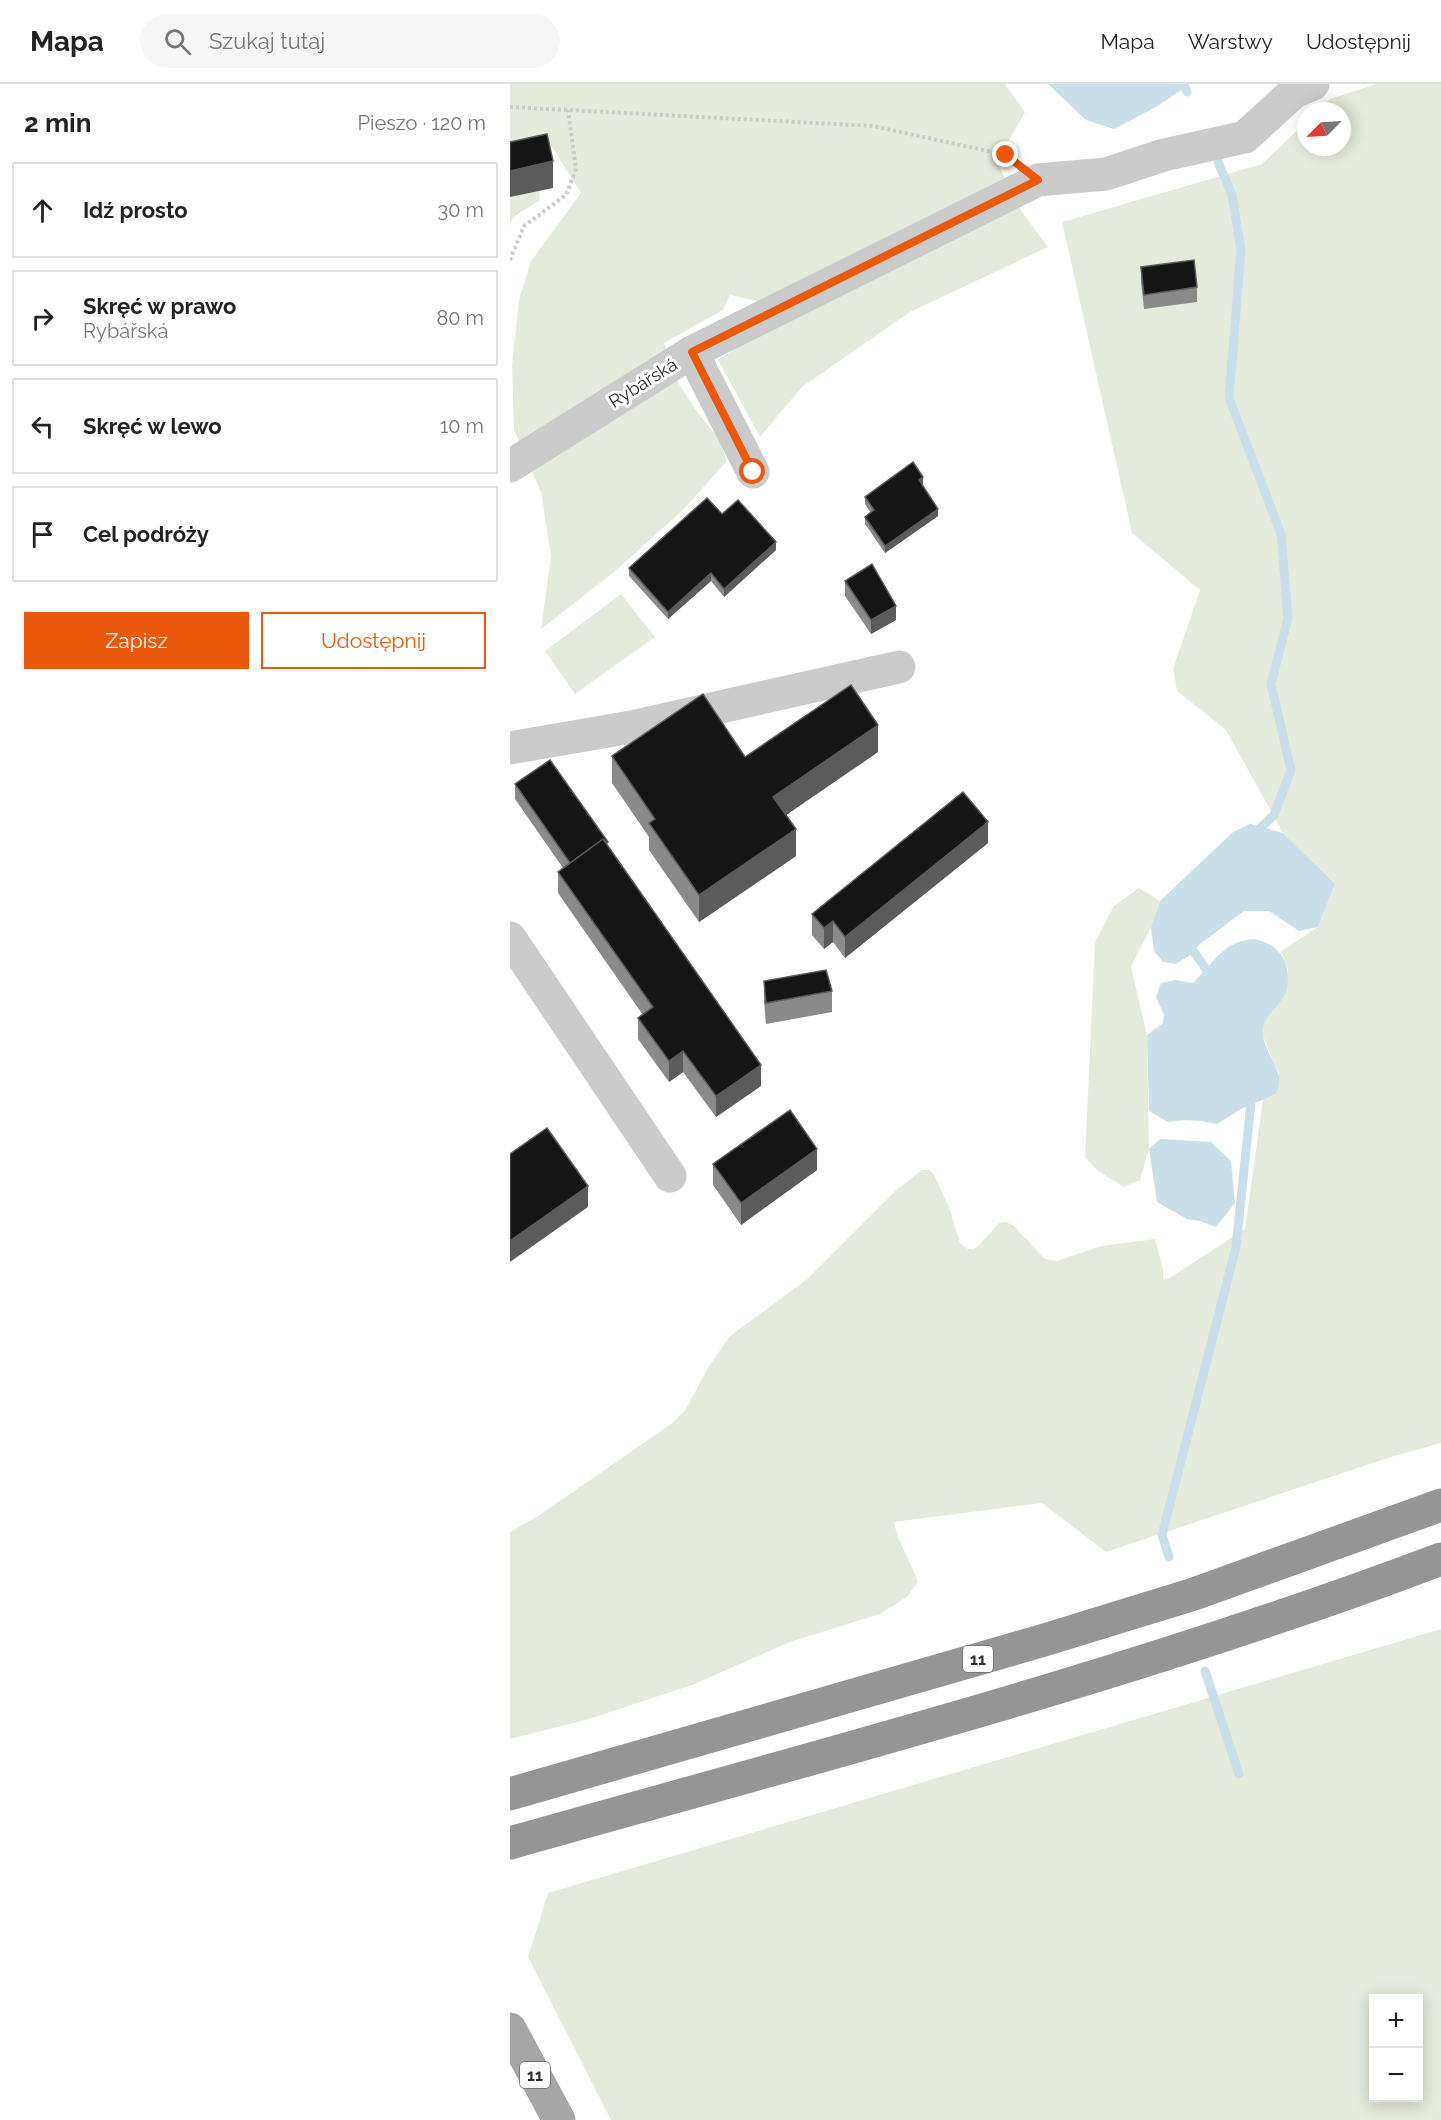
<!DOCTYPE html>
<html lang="pl">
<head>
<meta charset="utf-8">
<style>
  :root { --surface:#fff; --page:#f6f6f6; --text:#222; --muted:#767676; --line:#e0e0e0; --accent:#ea580c }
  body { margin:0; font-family:Raleway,sans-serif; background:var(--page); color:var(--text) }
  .controls { position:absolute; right:18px; bottom:18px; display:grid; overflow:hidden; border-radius:0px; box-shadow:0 3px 15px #0003 }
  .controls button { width:54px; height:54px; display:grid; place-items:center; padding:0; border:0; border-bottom:2px solid var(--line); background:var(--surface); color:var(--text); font:30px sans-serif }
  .compass { position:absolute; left:787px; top:18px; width:54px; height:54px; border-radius:50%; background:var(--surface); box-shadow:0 3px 15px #0003; rotate:246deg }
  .stop { position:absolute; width:18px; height:18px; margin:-14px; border:4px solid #ea580c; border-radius:50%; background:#fff }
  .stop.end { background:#ea580c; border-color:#fff; box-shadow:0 2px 6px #0008 }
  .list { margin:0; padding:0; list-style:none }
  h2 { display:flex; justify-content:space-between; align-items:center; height:78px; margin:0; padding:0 24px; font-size:26px }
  h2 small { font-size:20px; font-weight:400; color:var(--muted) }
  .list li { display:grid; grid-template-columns:39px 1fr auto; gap:18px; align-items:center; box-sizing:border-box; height:96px; margin:0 12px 12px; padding:0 12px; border:2px solid var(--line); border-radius:0px }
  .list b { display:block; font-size:22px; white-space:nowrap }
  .list p { margin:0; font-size:20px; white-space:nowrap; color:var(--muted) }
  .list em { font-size:20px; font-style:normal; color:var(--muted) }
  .actions { display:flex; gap:12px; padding:18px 24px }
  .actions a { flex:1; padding:14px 0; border:2px solid var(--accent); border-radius:0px; text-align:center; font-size:21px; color:var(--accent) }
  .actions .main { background:var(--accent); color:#fff }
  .icon { flex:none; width:33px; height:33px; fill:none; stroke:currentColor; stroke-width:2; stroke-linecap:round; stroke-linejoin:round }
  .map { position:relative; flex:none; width:931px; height:2036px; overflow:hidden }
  header { display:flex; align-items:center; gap:36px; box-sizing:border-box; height:84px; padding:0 30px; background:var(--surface); border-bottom:2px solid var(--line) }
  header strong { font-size:28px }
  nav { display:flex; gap:33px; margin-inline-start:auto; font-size:21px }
  .search { width:420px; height:54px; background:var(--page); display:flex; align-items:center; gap:15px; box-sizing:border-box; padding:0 21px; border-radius:33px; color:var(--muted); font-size:22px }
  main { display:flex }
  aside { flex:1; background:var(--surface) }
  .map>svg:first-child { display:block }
  .green { fill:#e5ebdc; fill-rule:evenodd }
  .water { fill:#c9dfea }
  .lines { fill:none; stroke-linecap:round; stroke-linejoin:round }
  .stream { stroke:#c9dfea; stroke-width:9 }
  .path { stroke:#cbcbcb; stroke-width:4; stroke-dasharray:3 3; stroke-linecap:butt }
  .minor { stroke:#cbcbcb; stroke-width:33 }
  .major { stroke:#a6a6a6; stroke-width:33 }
  .highway { stroke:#959595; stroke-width:33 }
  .wall { fill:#8a8a8a }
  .shaded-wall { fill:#5b5b5b }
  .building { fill:#151515; stroke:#5b5b5b; stroke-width:1.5 }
  .route { stroke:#ea580c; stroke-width:8 }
  .labels { text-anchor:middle; stroke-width:6; stroke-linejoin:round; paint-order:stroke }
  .shield { fill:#fff; stroke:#6d6d6d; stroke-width:1.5 }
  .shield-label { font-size:16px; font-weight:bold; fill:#2e2e2e }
  .street-label { font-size:18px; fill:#2e2e2e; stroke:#fff }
</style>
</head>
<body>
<header>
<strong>Mapa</strong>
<div class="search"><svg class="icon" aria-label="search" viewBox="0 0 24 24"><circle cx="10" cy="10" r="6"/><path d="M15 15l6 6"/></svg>Szukaj tutaj</div>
<nav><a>Mapa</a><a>Warstwy</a><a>Udostępnij</a></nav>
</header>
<main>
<aside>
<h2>2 min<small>Pieszo · 120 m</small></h2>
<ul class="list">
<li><svg class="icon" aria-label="ahead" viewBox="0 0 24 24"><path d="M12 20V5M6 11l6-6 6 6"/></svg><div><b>Idź prosto</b></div><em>30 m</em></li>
<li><svg class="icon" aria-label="right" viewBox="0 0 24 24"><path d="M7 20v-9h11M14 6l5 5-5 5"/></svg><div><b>Skręć w prawo</b><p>Rybářská</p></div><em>80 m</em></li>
<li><svg class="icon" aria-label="left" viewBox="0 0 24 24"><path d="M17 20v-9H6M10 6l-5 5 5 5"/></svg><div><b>Skręć w lewo</b></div><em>10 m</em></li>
<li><svg class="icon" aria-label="arrive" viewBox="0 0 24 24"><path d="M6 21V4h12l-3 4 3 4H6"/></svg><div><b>Cel podróży</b></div></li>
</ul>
<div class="actions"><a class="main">Zapisz</a><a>Udostępnij</a></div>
</aside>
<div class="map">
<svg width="931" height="2036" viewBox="0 0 931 2036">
  <rect width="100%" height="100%" fill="#fff"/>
  <path class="green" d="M0,0H495L515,28L487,78L512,128L538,163L400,228L292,303L250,353L208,276L257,244L250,218L220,211L213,226L154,259L169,300L187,328L209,355L217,377L173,426L104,488L31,545L41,472L31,408L4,346L2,281L9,216L21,177L71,109L35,52L29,117L3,133L0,143Z
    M866,0H931V1359L881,1373L596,1468L532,1419L384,1438C388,1459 401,1477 408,1498L397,1513L370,1530L280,1558L182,1601L79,1635L0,1655V1448L28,1432L161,1340L176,1325L199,1282L220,1252L296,1196L385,1107L412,1086H420L425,1093L439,1123L450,1159L458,1165H464L470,1160L489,1139L496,1138L504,1142L535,1175L546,1177L591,1162L645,1155L653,1185V1196L658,1195L735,1145L753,1015L766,1010L769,988L763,978L752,949L754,938L777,905L778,886L771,867L808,843L825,800L773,749L716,646L667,607L663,585L690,506L622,449L552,138L752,80L796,38V63H832V27H807L820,15Z
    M111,510L145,553L65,610L35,567Z
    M629,804L650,817L641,843L621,883L637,951L639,1065L630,1096L614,1103L588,1087L575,1074L585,858L604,822Z
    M931,1545V2036H101L18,1873L38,1809ZM864,1914H908V2014H864Z"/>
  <path class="water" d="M538,0H680L646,23L604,45L576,36Z
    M740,740L773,749L825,800L808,843L789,847L759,827H734L690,860L679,872L665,880L653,878L644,867L641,843L650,817L723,748Z
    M743,855C766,859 778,872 778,896C778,899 778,902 777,905C773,921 751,932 753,949C754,972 778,988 766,1010L731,1025L707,1040L693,1037L674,1036L658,1038L639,1027L637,951L653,939L654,931L646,913L651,899L665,896L683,899C696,887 708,867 724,860C730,857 737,856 743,855Z
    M650,1055L701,1058L721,1077L725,1119L706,1143L690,1137L677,1135L647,1118L639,1065Z"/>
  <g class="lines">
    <path class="stream" d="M674,0L677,8
      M708,78L722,111L731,166L719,314L771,450L778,534L761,600L781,686L764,731L745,749
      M678,859L702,894
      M659,1473L652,1451L726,1163L742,1009
      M695,1587L729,1690"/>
    <path class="path" d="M0,23L363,42L496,71L501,75
      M0,176L14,142L56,111L66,85L58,26"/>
    <path class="minor" d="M182,268L243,388
      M0,382L182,268L528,96L596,90L654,71L735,53L784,8L803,0
      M0,664L121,643L389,583
      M0,854L160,1092"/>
    <path class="major" d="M0,1945L49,2036"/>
    <path class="highway" d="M0,1710L531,1557L684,1510L931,1421
      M0,1759C312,1671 627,1590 931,1475"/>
  </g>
  <path class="wall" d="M631,183L687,203V218L634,225L631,198Z
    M412,401L428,432L375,469L355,440V433L361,429L355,420V413L413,401Z
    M212,430L266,466L214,513L201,497L158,535L119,492V484Z
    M335,497L386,536L361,550L335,512Z
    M368,668L276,731L286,772L189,838L139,766V753L102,699V672L235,673Z
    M5,700L98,761L251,1002L206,1033L173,988L159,998L128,955V934L133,931L48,809V788L53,784L5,715Z
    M478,759L335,874L323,858L314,865L302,851V830Z
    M254,897L322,907V928L256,940L254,918Z
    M203,1080L307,1086L231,1141L203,1101Z"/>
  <path class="shaded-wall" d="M43,77V104L0,113V87Z
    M413,393V401L409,404V396Z
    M428,425V432L375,469V462Z
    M266,458V466L214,513V505Z
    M201,489V497L158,535V528Z
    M386,522V536L361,550V536Z
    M368,641V668L263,740V713Z
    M478,738V759L335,874V853Z
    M286,745V772L189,838V811Z
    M323,837V858L314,865V844Z
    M173,967V988L159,998V977Z
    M251,981V1002L206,1033V1012Z
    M307,1065V1086L231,1141V1119Z
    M78,1102V1123L0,1178V1157Z"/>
  <path class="building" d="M37,50L43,77L0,87V58Z
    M684,176L687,203L634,211L631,183Z
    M403,378L413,393L409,396L428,425L375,462L355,433L364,426L355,413Z
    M197,414L212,430L228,416L266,458L214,505L201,489L158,528L119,484Z
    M362,480L386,522L361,536L335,497Z
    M341,601L368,641L263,713L286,745L189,811L139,739L145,735L102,672L193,610L235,673Z
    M40,676L98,758L97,759L93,755L60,779L5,700Z
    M453,708L478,738L335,853L323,837L314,844L302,830Z
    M93,755L251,981L206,1012L173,967L159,977L128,934L143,923L48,788Z
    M316,886L322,907L256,919L254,897Z
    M280,1026L307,1065L231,1119L203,1080Z
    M37,1044L78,1102L0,1157V1070Z"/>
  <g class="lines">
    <path class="route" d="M243,388L182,268L528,96L496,71"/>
  </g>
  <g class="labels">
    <g class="shield">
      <rect x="453" y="1562" width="30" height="26" rx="4.5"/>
      <rect x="10" y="1978" width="30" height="26" rx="4.5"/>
    </g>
    <g class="shield-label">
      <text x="468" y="1581">11</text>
      <text x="25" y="1997">11</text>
    </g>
    <g class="street-label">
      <text transform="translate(133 299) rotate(-32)" y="6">Rybářská</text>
    </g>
  </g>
</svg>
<div class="controls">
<button>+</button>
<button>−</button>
</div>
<svg class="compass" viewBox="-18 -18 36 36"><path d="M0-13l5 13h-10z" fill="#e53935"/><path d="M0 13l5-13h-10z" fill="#767676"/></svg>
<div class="stop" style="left:243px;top:388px"></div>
<div class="stop end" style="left:496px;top:71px"></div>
</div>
</main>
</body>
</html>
